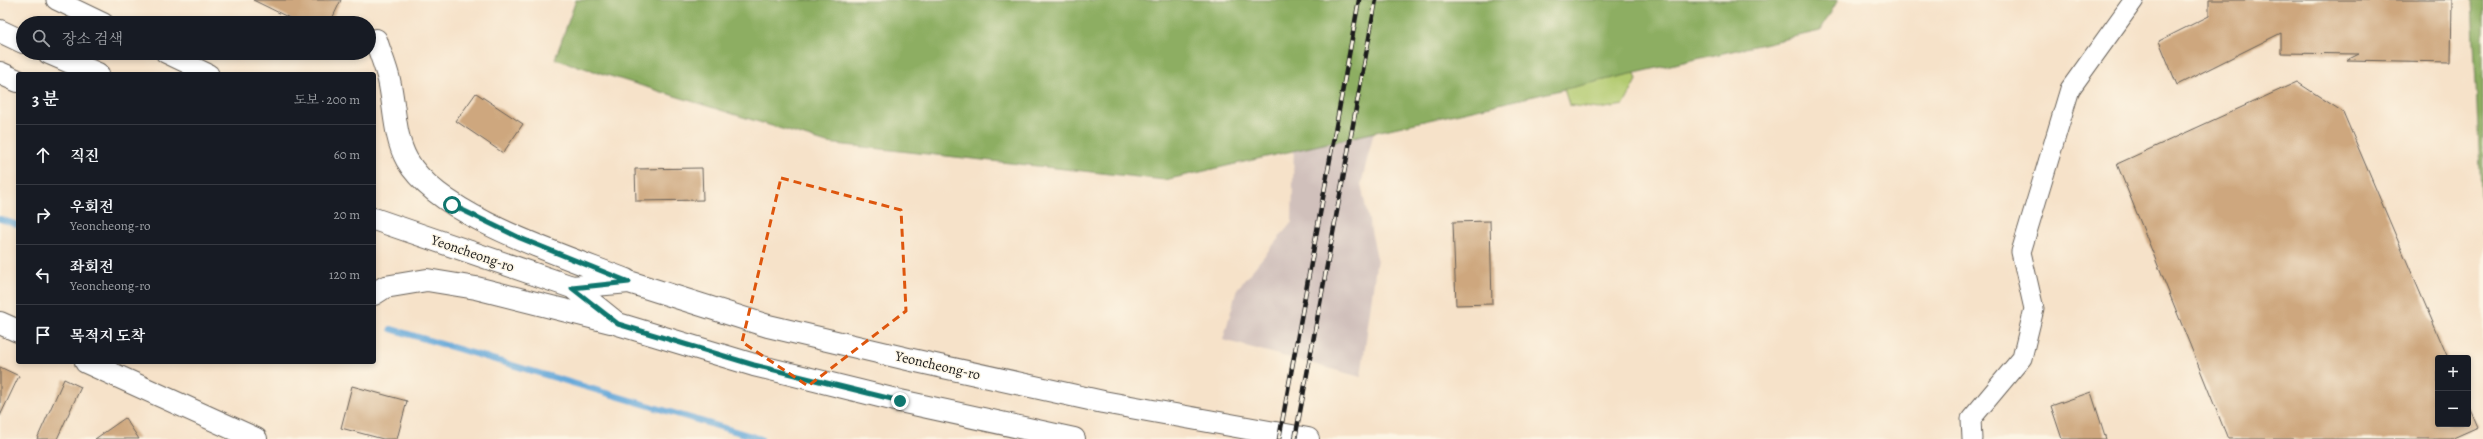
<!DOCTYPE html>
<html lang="ko">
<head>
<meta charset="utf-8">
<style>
  :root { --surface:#171b24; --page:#242831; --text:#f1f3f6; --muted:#9ea1a6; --line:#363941 }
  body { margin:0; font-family:Alegreya,"Noto Serif KR",serif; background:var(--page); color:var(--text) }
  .controls { position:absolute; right:12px; bottom:12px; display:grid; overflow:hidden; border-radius:4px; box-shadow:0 2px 6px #0003 }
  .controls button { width:36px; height:36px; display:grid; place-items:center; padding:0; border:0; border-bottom:1px solid var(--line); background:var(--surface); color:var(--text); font:20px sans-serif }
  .stop { position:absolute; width:12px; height:12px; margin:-9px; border:3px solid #0f766e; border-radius:50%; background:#fff }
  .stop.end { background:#0f766e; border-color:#fff; box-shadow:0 1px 4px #0008 }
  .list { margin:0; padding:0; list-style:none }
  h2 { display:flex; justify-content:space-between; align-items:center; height:52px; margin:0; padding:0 16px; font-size:17px }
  h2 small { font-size:13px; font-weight:400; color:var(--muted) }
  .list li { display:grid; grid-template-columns:26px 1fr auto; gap:12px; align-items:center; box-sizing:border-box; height:60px; padding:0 16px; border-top:1px solid var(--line) }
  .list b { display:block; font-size:15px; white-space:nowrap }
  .list p { margin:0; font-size:13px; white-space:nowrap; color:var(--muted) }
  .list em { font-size:13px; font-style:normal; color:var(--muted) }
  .icon { flex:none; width:22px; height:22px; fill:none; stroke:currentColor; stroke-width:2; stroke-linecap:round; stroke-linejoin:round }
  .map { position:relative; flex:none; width:2483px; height:439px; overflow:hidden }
  .search { position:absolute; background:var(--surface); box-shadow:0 2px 6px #0003; left:16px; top:16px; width:360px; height:44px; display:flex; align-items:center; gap:10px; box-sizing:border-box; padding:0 14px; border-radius:22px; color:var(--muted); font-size:15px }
  .panel { position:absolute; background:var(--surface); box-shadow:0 2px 6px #0003; left:16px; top:72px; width:360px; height:292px; border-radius:4px }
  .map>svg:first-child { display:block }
  .industrial { fill:#d0c0bb }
  .green { fill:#b2ca6f; stroke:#677346 }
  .forest { fill:#8dae62; stroke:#54653f }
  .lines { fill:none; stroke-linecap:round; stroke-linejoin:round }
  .stream { stroke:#64a7d9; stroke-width:6 }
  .building { fill:#cea77e }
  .minor-casing { stroke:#686159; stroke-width:21 }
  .secondary-casing { stroke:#686159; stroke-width:24 }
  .primary-casing { stroke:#686159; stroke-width:24 }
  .trunk-casing { stroke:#686159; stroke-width:24 }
  .minor { stroke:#fff; stroke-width:19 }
  .secondary { stroke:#fff; stroke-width:22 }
  .primary { stroke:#fff; stroke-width:22 }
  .trunk { stroke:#fff; stroke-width:22 }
  .rail-casing { stroke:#1c1c1c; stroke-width:4.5 }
  .rail { stroke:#fcf5e5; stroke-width:3; stroke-dasharray:9; stroke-linecap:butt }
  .route { stroke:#0f766e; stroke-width:5 }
  .marked { fill:none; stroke:#de560d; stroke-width:3; stroke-dasharray:8 5; stroke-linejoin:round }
  .labels { text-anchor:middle; stroke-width:3; stroke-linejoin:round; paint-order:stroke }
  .street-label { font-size:14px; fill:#1c1c1c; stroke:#fcf5e5 }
</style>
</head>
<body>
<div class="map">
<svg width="2483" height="439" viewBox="0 0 2483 439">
  <rect width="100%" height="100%" fill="#fcf5e5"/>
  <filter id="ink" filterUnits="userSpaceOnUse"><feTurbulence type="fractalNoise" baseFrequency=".025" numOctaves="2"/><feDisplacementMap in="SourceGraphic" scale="8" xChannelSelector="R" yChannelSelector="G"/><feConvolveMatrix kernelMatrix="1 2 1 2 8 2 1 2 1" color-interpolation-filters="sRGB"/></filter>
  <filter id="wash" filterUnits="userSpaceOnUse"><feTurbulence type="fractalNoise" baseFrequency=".012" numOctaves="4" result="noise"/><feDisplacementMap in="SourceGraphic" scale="16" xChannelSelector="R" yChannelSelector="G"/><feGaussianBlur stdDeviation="0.9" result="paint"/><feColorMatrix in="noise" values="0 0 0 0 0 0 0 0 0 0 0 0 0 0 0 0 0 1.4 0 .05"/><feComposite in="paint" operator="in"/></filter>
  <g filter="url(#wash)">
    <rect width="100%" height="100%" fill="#f6e2c9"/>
    <path class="industrial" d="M1405,2L1361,185L1377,258L1361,377L1223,340L1237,289L1292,222L1296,68Z"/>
    <path class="green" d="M1626,44L1637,80L1624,105L1599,109L1569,105L1560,76Z"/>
    <path class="forest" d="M576,0H1838L1820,31L1165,180L827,143L555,59Z
      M2472,0H2483V234Z"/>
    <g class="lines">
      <path class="stream" d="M0,219L18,225
        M391,329L761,439"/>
    </g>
    <g id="blocks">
      <path class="building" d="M253,0H341L330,23H300Z
        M2209,0H2452L2451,62L2347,60L2359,54L2281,53V33L2177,85L2159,41L2209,16Z
        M2297,82L2343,112L2448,358H2438V424H2468V404L2478,427L2451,439H2228L2117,164Z
        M476,93L523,124L503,153L456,121Z
        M702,168L703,200L636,201L635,169Z
        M1490,221L1492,304L1456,305L1453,222Z
        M0,367L19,376L0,416Z
        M64,379L81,387L57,439H37Z
        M352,386L407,401L397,439H383L341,428Z
        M2091,392L2106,439H2062L2051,406Z
        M125,418L139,439H95Z"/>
    </g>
  </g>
  <g filter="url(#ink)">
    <use href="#blocks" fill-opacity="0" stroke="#686159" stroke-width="1"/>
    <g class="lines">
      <g class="minor-casing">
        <path id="minor" d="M56,0L104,23
          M165,53L209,74
          M1972,439L1971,419L2022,358L2034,309L2021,252L2070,89L2134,0"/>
      </g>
      <g class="secondary-casing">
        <path id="secondary" d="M0,323L18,331
          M86,362L256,439"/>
      </g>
      <g class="primary-casing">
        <path id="primary" d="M376,40C380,53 386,67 389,80C395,106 394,137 407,160C439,217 565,256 626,280
          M374,219L572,287L618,324L754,365L900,401L1074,439
          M572,287L629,282L768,326L912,360L1103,402L1308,439
          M374,294L385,287L427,280L476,288L611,322"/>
      </g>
      <g class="trunk-casing">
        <path id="trunk" d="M0,31L23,42
          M49,53L98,74
          M0,73L18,81"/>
      </g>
      <use href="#minor" class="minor"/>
      <use href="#secondary" class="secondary"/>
      <use href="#primary" class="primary"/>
      <use href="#trunk" class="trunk"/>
      <g class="rail-casing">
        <path id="rail" d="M1279,439L1359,0
          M1295,439L1376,0"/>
      </g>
      <use href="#rail" class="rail"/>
    </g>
  </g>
  <g class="lines" filter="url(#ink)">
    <path class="route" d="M452,205L520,238L629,282L572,288L618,324L754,365L900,401"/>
  </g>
  <path class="marked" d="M781,178L901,210L906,311L808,386L742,342Z"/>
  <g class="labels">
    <g class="street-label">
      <text transform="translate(473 253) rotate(19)" y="5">Yeoncheong-ro</text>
      <text transform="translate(938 365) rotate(13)" y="5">Yeoncheong-ro</text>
    </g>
  </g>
</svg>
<div class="controls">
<button>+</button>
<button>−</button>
</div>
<div class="stop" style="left:452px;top:205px"></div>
<div class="stop end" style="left:900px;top:401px"></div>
<div class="search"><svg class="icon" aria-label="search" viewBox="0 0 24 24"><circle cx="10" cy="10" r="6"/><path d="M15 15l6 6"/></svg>장소 검색</div>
<section class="panel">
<h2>3 분<small>도보 · 200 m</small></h2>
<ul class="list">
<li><svg class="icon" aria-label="ahead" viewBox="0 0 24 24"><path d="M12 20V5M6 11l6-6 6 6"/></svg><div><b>직진</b></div><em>60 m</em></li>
<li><svg class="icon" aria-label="right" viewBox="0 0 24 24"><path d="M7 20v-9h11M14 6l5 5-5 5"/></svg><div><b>우회전</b><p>Yeoncheong-ro</p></div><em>20 m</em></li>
<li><svg class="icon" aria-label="left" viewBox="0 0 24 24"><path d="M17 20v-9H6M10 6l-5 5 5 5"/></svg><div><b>좌회전</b><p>Yeoncheong-ro</p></div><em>120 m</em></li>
<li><svg class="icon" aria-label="arrive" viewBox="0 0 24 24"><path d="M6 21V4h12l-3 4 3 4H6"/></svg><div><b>목적지 도착</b></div></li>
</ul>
</section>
</div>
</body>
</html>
